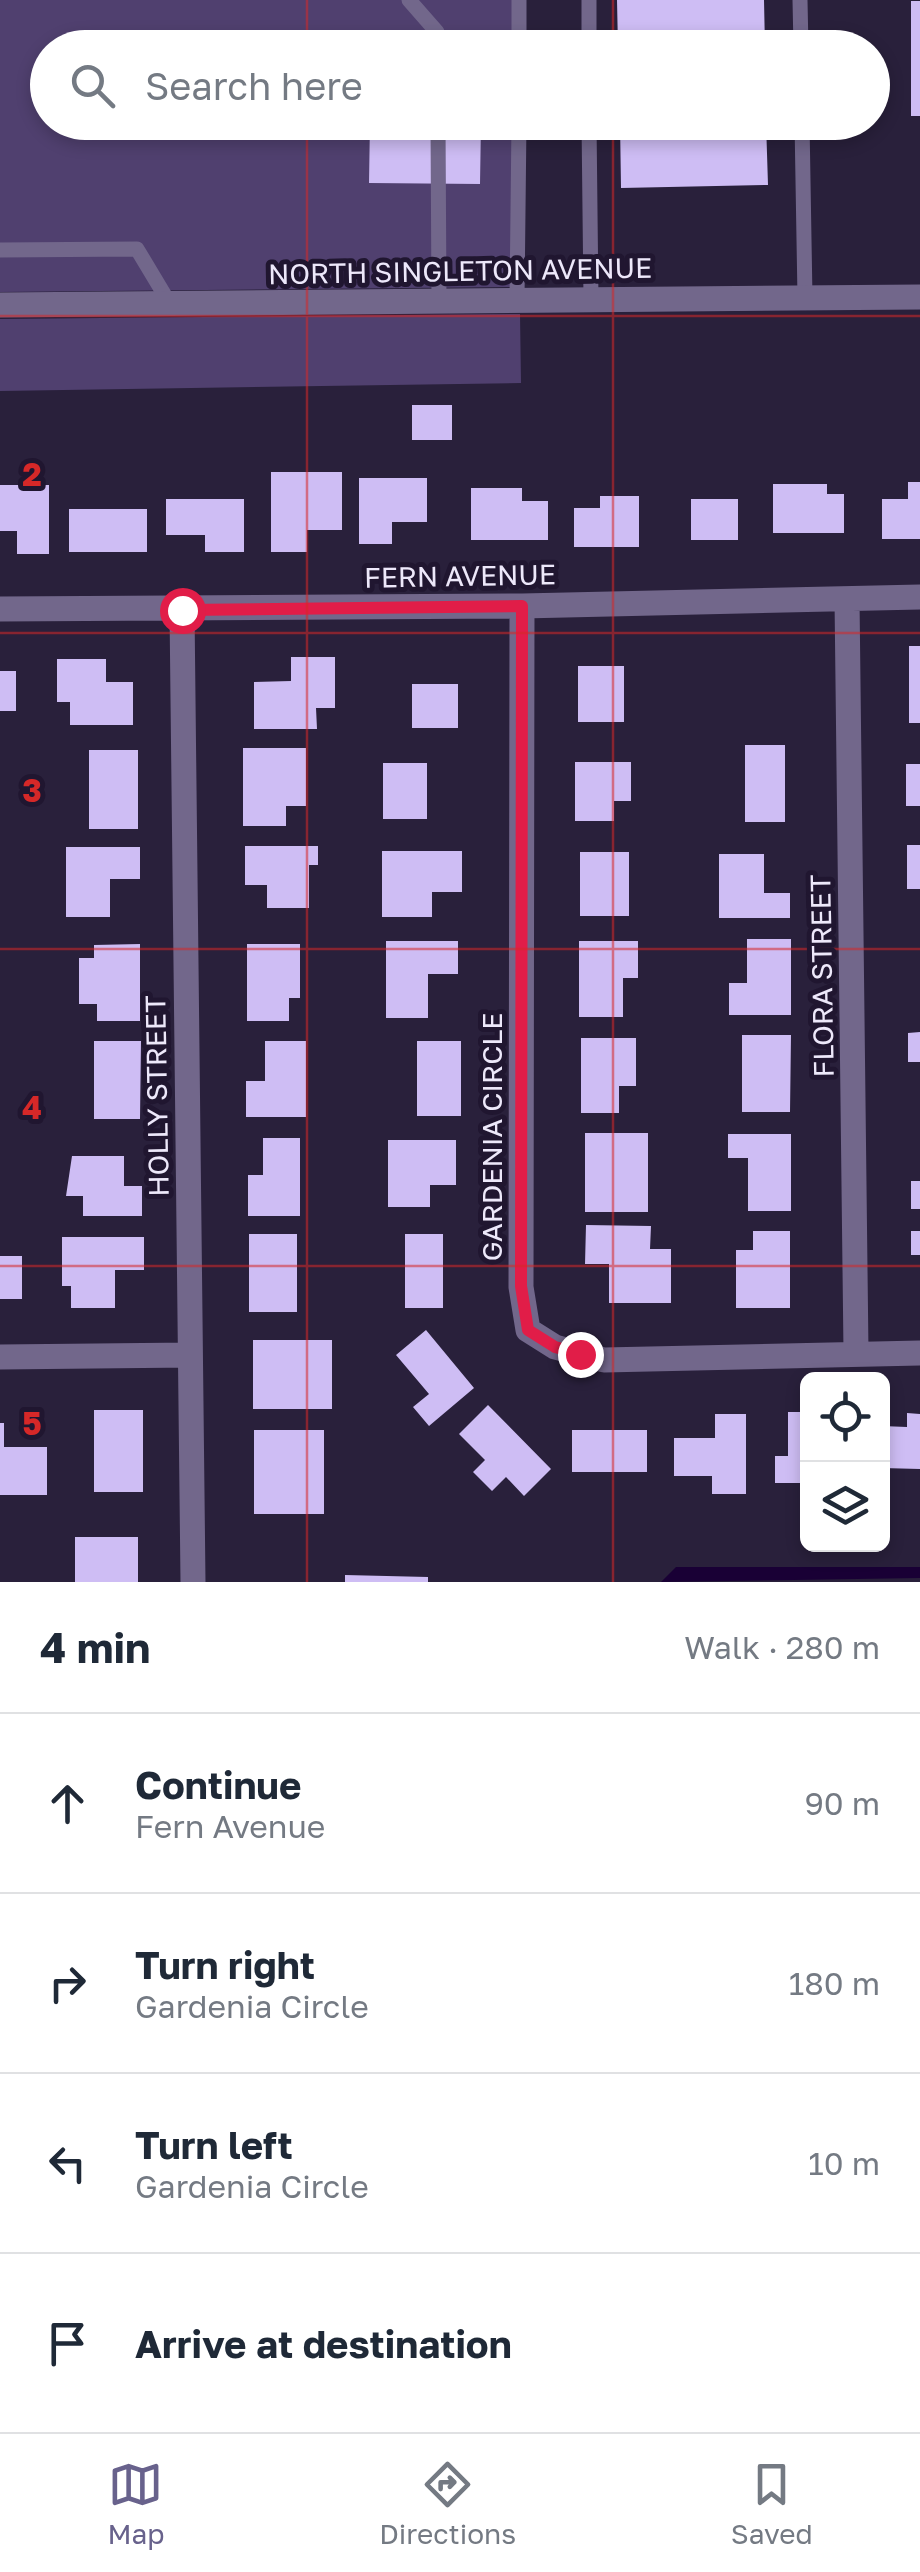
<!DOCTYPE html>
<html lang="en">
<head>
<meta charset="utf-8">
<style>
  :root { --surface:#fff; --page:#f2f2f3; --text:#1f2937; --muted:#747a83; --line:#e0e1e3; --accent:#68628c }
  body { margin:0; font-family:"Golos Text",sans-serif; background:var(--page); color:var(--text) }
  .controls { position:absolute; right:30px; bottom:30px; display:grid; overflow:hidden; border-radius:15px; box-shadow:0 5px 15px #0003 }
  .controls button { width:90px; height:90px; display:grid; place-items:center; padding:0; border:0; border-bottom:2px solid var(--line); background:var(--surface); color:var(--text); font:50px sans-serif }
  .stop { position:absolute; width:30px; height:30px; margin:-22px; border:8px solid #e11d48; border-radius:50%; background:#fff }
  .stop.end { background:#e11d48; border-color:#fff; box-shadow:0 2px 10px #0008 }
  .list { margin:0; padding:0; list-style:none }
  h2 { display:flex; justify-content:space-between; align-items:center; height:130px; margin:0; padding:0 40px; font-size:42px }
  h2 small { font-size:32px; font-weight:400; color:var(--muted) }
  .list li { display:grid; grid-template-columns:65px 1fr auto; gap:30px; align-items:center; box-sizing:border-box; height:180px; padding:0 40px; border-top:2px solid var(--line) }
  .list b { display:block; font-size:38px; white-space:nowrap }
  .list p { margin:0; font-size:32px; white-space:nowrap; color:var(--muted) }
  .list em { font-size:32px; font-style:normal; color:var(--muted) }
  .icon { flex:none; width:55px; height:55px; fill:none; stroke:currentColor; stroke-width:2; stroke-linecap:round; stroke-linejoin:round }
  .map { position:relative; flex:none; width:920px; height:1582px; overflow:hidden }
  .search { position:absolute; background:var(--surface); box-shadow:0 5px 15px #0003; left:30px; right:30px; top:30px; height:110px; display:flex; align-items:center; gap:25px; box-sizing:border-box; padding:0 35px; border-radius:55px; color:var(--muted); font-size:38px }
  .sheet { height:850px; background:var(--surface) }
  nav { display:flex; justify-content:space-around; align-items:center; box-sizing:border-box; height:140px; border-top:2px solid var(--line); background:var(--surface); font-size:28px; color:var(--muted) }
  nav a { display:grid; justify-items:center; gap:5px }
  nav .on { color:var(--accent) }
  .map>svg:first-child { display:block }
  .green { fill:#50406f }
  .water { fill:#190035 }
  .building { fill:#cebdf4 }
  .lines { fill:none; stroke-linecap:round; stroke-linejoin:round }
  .service { stroke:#72678b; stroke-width:15 }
  .minor { stroke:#72678b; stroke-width:25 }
  .tertiary { stroke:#72678b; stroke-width:25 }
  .route { stroke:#e11d48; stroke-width:12 }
  .grid { fill:none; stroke:#d62828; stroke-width:2.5; stroke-opacity:0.55 }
  .labels { text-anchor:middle; stroke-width:10; stroke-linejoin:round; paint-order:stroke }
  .street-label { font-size:28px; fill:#ede8fa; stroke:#201630 }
  .grid-label { font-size:32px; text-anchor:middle; font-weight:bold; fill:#d62828; stroke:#201630; stroke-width:10; stroke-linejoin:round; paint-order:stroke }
</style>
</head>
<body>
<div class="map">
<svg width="920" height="1582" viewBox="0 0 920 1582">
  <rect width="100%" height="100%" fill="#29203b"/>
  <path class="green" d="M0,0H515L516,47L48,48V122L517,123L520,287L0,292Z
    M520,314L521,383L0,391V319Z"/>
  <path class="water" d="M676,1567H920V1578L661,1582Z"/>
  <path class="building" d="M617,0H764L765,48H618Z
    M911,1H920V116H911Z
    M370,122H481L480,184L369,183Z
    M620,122H766L768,185L621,188Z
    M412,405H452V440H412Z
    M271,472H342V530H307V552H271Z
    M359,478H427V522H392V544H359Z
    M908,482H920V539H882V499H908Z
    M773,484H827V494H844V533H773Z
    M0,485H49V554H17V531H0Z
    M471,488H522V501H548V540H471Z
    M600,496H639V547H574V508H600Z
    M166,499H244V552H205V535H166Z
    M691,499H738V540H691Z
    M69,509H147V552H69Z
    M909,646H920V723H909Z
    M291,657H335V708H316L317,729H254V682L291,681Z
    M57,659H106V682H133V725H70V702H57Z
    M578,666H624V722H578Z
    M0,671H16V711H0Z
    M412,684H458V728H412Z
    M745,745H785V822H745Z
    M243,748H306V806H286V826H243Z
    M89,750H138V829H89Z
    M575,762H631V801H614V821H575Z
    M383,763H427V819H383Z
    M906,764H920V806H906Z
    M907,845H920V889H907Z
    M245,846H318V865H309V908H267V885H245Z
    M66,847H140V879H110V917H66Z
    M382,851H462V892H432V917H382Z
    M580,852H629V916H580Z
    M719,854H764V893H790V918H719Z
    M747,939H791V1015H729V983H747Z
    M386,941H458V974H428V1018H386Z
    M579,941H638V978H623V1017H579Z
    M140,944V1021H97V1004H79V958H94V945Z
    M247,944H300V998H289V1021H247Z
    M920,1032V1062H908V1033Z
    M742,1035H791L790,1112H742Z
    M581,1038H636V1086H619V1113H581Z
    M94,1041H141L140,1119H94Z
    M265,1041H306V1117H246V1081H265Z
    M417,1041H461V1116H417Z
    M585,1133H648V1212H585Z
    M728,1134H791V1211H748V1158H728Z
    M263,1138H300V1216H248V1175H263Z
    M388,1140H456V1185H430V1207H388Z
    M72,1156H124V1186H142V1216H83V1196H66Z
    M911,1181H920V1209H911Z
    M586,1225L651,1226L650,1249H671V1303H609V1264H585Z
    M753,1231H790V1308H736V1250H753Z
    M911,1231H920V1255H911Z
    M249,1234H297V1312H249Z
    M405,1234H443V1308H405Z
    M62,1237H144V1270H115V1308H71V1286H62Z
    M0,1256H22V1299H0Z
    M426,1330L474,1388L429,1426L413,1407L429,1394L396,1355Z
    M253,1340H332V1409H253Z
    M488,1405L551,1469L524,1496L506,1477L492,1491L473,1472L485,1460L459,1434Z
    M94,1410H143V1492H94Z
    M788,1412H808V1483H775V1456H788Z
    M907,1413L920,1414V1469L882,1468V1426L907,1427Z
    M715,1414H746V1494H712V1476H674V1438H715Z
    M0,1423H4V1447H47V1495H0Z
    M254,1430H324V1514H254Z
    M572,1430H647V1472H572Z
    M75,1537H138V1582H75Z
    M345,1575L428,1577V1582H345Z"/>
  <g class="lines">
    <path class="service" d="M409,0L437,32V48
      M589,0V48
      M800,0L801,48
      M519,48V0
      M438,122L439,301
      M589,122L591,300
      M802,122L805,298
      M0,250L137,249L170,304
      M517,300L519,122"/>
    <path class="minor" d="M847,599L856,1352
      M522,606L521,1287L528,1330L555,1347L604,1360L920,1353
      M0,609L522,606L920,597
      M182,610L193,1582
      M0,1357L190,1355"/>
    <path class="tertiary" d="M0,305L920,297"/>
  </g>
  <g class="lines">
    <path class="route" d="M182,610L522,606L521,1286L528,1330L555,1347L580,1354"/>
  </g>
  <path class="grid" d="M307,0V48M613,0V48M307,122V1582M613,122V1582M0,316H920M0,633H920M0,949H920M0,1266H920"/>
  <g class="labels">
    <g class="street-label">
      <text transform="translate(460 271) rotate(-1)" y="10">NORTH SINGLETON AVENUE</text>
      <text transform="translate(460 576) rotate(-1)" y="10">FERN AVENUE</text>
      <text transform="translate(822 976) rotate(-91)" y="10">FLORA STREET</text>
      <text transform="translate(157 1096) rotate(-91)" y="10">HOLLY STREET</text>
      <text transform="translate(492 1137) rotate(-90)" y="10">GARDENIA CIRCLE</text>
    </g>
  </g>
  <g class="grid-label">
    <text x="32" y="486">2</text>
    <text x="32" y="802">3</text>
    <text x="32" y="1119">4</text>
    <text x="32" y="1435">5</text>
  </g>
</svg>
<div class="controls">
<button><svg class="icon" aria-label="locate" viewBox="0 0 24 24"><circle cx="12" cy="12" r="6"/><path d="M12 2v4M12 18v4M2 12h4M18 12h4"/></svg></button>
<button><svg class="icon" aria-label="layers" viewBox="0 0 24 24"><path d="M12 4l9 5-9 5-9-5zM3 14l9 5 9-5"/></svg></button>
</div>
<div class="stop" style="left:182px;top:610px"></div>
<div class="stop end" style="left:580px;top:1354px"></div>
<div class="search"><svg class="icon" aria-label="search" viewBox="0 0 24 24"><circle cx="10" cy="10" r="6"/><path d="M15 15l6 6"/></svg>Search here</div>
</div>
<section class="sheet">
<h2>4 min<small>Walk · 280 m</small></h2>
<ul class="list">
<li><svg class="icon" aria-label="ahead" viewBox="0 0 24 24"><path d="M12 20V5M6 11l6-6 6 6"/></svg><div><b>Continue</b><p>Fern Avenue</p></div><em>90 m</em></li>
<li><svg class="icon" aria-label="right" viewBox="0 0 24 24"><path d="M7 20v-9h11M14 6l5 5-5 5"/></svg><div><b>Turn right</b><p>Gardenia Circle</p></div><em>180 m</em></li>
<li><svg class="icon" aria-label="left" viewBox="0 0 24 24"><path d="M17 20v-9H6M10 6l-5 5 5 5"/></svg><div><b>Turn left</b><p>Gardenia Circle</p></div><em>10 m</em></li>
<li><svg class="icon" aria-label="arrive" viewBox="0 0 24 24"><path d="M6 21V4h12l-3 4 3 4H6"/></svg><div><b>Arrive at destination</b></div></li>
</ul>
</section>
<nav>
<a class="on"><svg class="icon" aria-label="map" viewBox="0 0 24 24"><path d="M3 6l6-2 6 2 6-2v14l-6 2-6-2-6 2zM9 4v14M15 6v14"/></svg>Map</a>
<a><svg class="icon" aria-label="directions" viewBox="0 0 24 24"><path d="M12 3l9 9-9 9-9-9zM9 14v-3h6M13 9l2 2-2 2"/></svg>Directions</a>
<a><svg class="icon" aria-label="saved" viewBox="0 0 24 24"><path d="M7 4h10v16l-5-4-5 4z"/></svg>Saved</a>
</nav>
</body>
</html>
